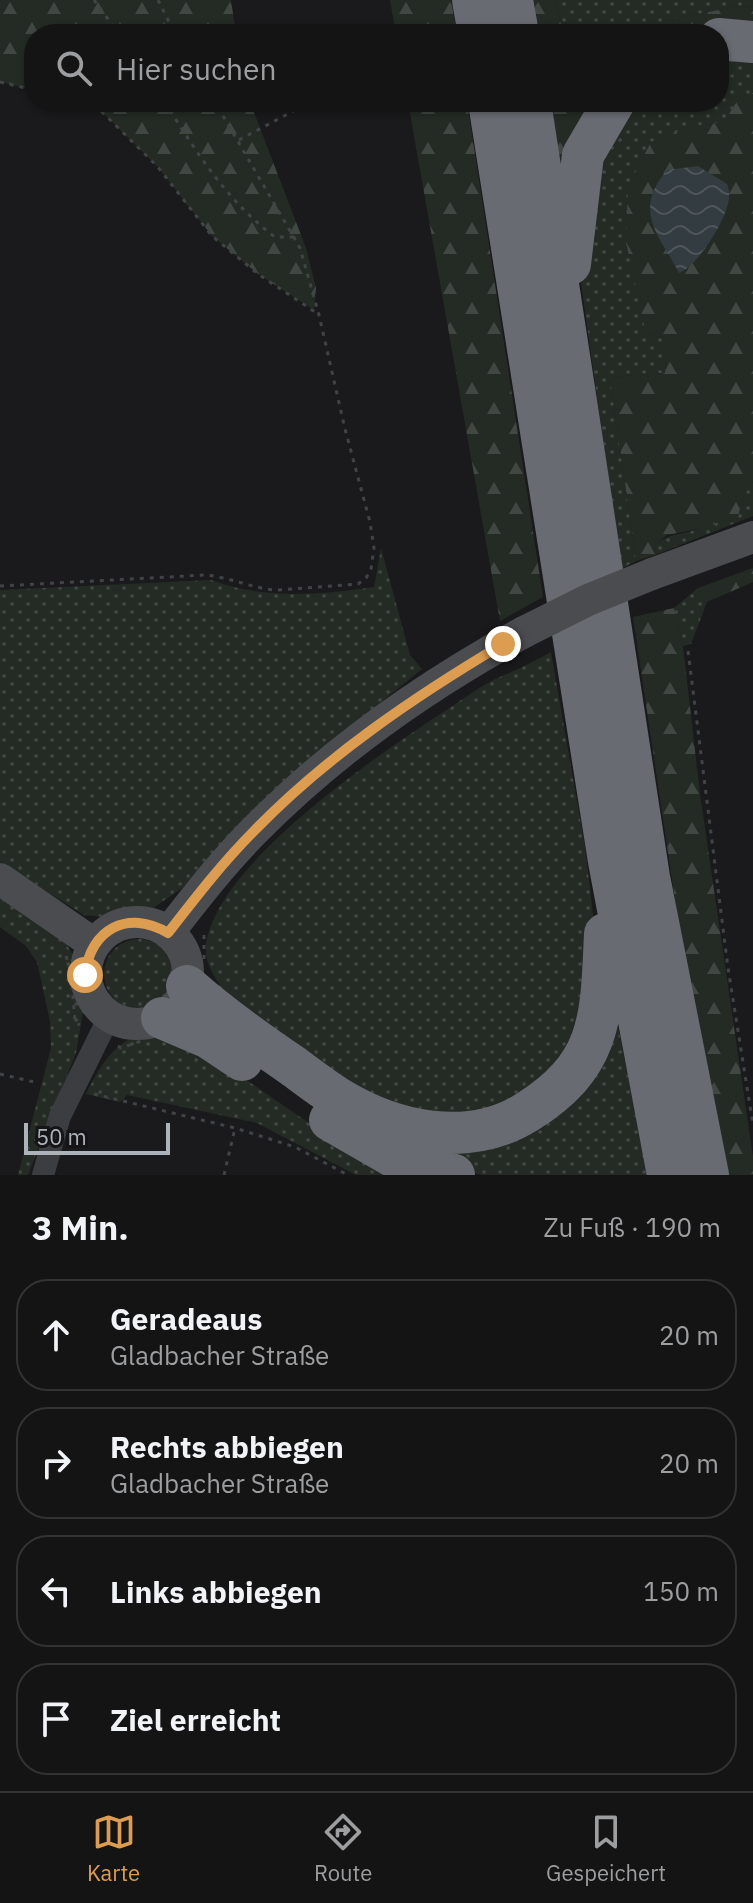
<!DOCTYPE html>
<html lang="de">
<head>
<meta charset="utf-8">
<style>
  :root { --surface:#141415; --page:#212122; --text:#f1f3f6; --muted:#9d9ea0; --line:#333334; --accent:#dc9d51 }
  body { margin:0; font-family:"IBM Plex Sans",sans-serif; background:var(--page); color:var(--text) }
  .scale { position:absolute; left:24px; bottom:20px; width:146px; box-sizing:border-box; padding-left:8px; border:4px solid #aeb3b9; border-top:0; font-size:22px; line-height:28px; white-space:nowrap; color:#aeb3b9; -webkit-text-stroke:6px #151517; paint-order:stroke }
  .stop { position:absolute; width:24px; height:24px; margin:-18px; border:6px solid #dc9d51; border-radius:50%; background:#fff }
  .stop.end { background:#dc9d51; border-color:#fff; box-shadow:0 2px 8px #0008 }
  .list { margin:0; padding:0; list-style:none }
  h2 { display:flex; justify-content:space-between; align-items:center; height:104px; margin:0; padding:0 32px; font-size:34px }
  h2 small { font-size:26px; font-weight:400; color:var(--muted) }
  .list li { display:grid; grid-template-columns:52px 1fr auto; gap:24px; align-items:center; box-sizing:border-box; height:112px; margin:0 16px 16px; padding:0 16px; border:2px solid var(--line); border-radius:32px }
  .list b { display:block; font-size:30px; white-space:nowrap }
  .list p { margin:0; font-size:26px; white-space:nowrap; color:var(--muted) }
  .list em { font-size:26px; font-style:normal; color:var(--muted) }
  .icon { flex:none; width:44px; height:44px; fill:none; stroke:currentColor; stroke-width:2; stroke-linecap:round; stroke-linejoin:round }
  .map { position:relative; flex:none; width:753px; height:1175px; overflow:hidden }
  .search { position:absolute; background:var(--surface); box-shadow:0 2px 6px #0004; left:24px; right:24px; top:24px; height:88px; display:flex; align-items:center; gap:20px; box-sizing:border-box; padding:0 28px; border-radius:32px; color:var(--muted); font-size:30px }
  .sheet { height:616px; background:var(--surface) }
  nav { display:flex; justify-content:space-around; align-items:center; box-sizing:border-box; height:112px; border-top:2px solid var(--line); background:var(--surface); font-size:22px; color:var(--muted) }
  nav a { display:grid; justify-items:center; gap:4px }
  nav .on { color:var(--accent) }
  .map>svg:first-child { display:block }
  .grass { fill:url(#grass-dots) }
  .forest { fill:url(#forest-firs) }
  .water { fill:url(#water-waves) }
  .lines { fill:none; stroke-linecap:round; stroke-linejoin:round }
  .path { stroke:#414447; stroke-width:3; stroke-dasharray:4 6; stroke-linecap:butt }
  .minor { stroke:#3b3d40; stroke-width:22 }
  .secondary { stroke:#4a4c50; stroke-width:32 }
  .motorway { stroke:#686b71; stroke-width:42 }
  .secondary-bridge { stroke:#4a4c50; stroke-width:32 }
  .route { stroke:#dc9d51; stroke-width:10 }
</style>
</head>
<body>
<div class="map">
<svg width="753" height="1175" viewBox="0 0 753 1175">
  <defs>
    <pattern id="grass-dots" width="8" height="8" patternUnits="userSpaceOnUse" patternTransform="scale(2)"><rect width="8" height="8" fill="#242b24"/><path d="M2 2h.1M6 6h.1" fill="none" stroke="#414742" stroke-width="1.8" stroke-linecap="round"/></pattern>
    <pattern id="forest-firs" width="22" height="20" patternUnits="userSpaceOnUse" patternTransform="scale(2)"><rect width="22" height="20" fill="#242b24"/><path d="M5 1l3.5 6h-7zM16 11l3.5 6h-7z" fill="#414742"/></pattern>
    <pattern id="water-waves" width="16" height="10" patternUnits="userSpaceOnUse" patternTransform="scale(2)"><rect width="16" height="10" fill="#333c40"/><path d="M0 5q4-4 8 0t8 0" fill="none" stroke="#4e565a"/></pattern>
  </defs>
  <rect width="100%" height="100%" fill="#1a1a1c"/>
  <path class="grass" d="M555,0H753V8L739,6L664,21L643,34H565Z
    M719,54L753,56V93L740,97L724,122L691,127L646,334L667,339L665,373L610,377L636,561L621,569L577,254L605,130L624,102H719Z
    M753,482V516L655,555L654,545C668,534 679,535 695,530C714,525 742,498 753,482Z
    M381,548L410,655L422,669L326,747L181,889L150,910L115,918L84,915L0,862V590L211,580C266,600 318,595 374,587Z
    M698,588L707,602L691,644L683,646L674,608Z
    M551,652L585,847L595,931V978L553,1078L473,1119L386,1108L216,997L219,984C212,972 204,960 206,945C216,864 379,754 445,711C463,699 483,684 502,676C519,669 535,661 551,652Z
    M0,890L67,945L78,963L80,984L85,1000L76,1053L28,1175H18L51,1048L50,1021L37,962L26,946L0,927Z
    M104 974a35 35 0 1 1 70 0a35 35 0 1 1-70 0Z
    M613,1002L648,1175H482L410,1155L334,1103L498,1132Z
    M151,1032L200,1048L344,1147L403,1175H356L257,1123L127,1095L120,1102L86,1094C100,1065 117,1037 151,1032Z"/>
  <path class="forest" d="M0,0H231L236,34H34V90L0,82Z
    M390,0H451L457,34H396Z
    M527,0H555L565,34H534Z
    M739,6L753,8V35L643,34L664,21Z
    M753,93V482L743,497L738,516L698,529L667,535L654,545L655,555L636,561L610,377L665,373L667,339L646,334L626,242L628,186L651,142L691,127L723,122L740,97Z
    M73,102H250L306,248L316,288L314,310L258,274L212,236L157,166L101,111Z
    M408,102H467L543,597L500,621Z
    M547,102H595L560,187Z
    M753,568V582L707,602L698,588Z
    M674,608L683,646L700,794L753,1157V1175H724L685,967L633,617Z"/>
  <path class="water" d="M698,166L727,184C728,188 730,192 729,197C728,218 698,266 679,273C659,234 632,212 667,170Z"/>
  <g class="lines">
    <path class="path" d="M94,0L119,34
      M158,0L175,34
      M0,82L34,90
      M73,102L101,111L157,166L212,236L258,274L318,314
      M165,102C196,152 227,201 275,237H294
      M239,140L310,102
      M0,586L205,575C230,577 253,589 277,590L358,584L366,578L371,569L374,548L370,522L345,429L319,315L300,248L215,102
      M688,651L728,968L753,1125
      M66,956L71,973L75,1022L80,1025
      M204,959V931
      M118,1046L121,1048L141,1041
      M0,1074L34,1082
      M94,1094L235,1128L295,1147L348,1175
      M224,1175L235,1128"/>
    <path class="minor" d="M43,1175L60,1116L109,1017"/>
    <path class="secondary" d="M652,574L753,537
      M0,879L94,944
      M86 973a51 51 0 1 1 102 0a51 51 0 1 1-102 0Z
      M168,933C196,897 223,862 255,830C333,751 427,685 524,632"/>
    <path class="motorway" d="M473,0L479,34
      M512,0L518,34
      M719,39L753,42
      M489,102L609,861L668,1175
      M530,102L649,877L708,1175
      M570,264L583,155L614,102
      M187,986C221,1016 256,1041 293,1066C308,1077 322,1088 338,1098C394,1132 468,1149 527,1112C604,1064 601,1015 605,934
      M162,1018L209,1038L242,1060
      M330,1120L396,1158L454,1175"/>
    <path class="secondary-bridge" d="M524,632L588,600L652,574"/>
  </g>
  <g class="lines">
    <path class="route" d="M85,975C90,929 128,909 168,933C196,897 223,862 255,830C327,756 414,697 503,644"/>
  </g>
</svg>
<div class="scale">50 m</div>
<div class="stop" style="left:85px;top:975px"></div>
<div class="stop end" style="left:503px;top:644px"></div>
<div class="search"><svg class="icon" aria-label="search" viewBox="0 0 24 24"><circle cx="10" cy="10" r="6"/><path d="M15 15l6 6"/></svg>Hier suchen</div>
</div>
<section class="sheet">
<h2>3 Min.<small>Zu Fuß · 190 m</small></h2>
<ul class="list">
<li><svg class="icon" aria-label="ahead" viewBox="0 0 24 24"><path d="M12 20V5M6 11l6-6 6 6"/></svg><div><b>Geradeaus</b><p>Gladbacher Straße</p></div><em>20 m</em></li>
<li><svg class="icon" aria-label="right" viewBox="0 0 24 24"><path d="M7 20v-9h11M14 6l5 5-5 5"/></svg><div><b>Rechts abbiegen</b><p>Gladbacher Straße</p></div><em>20 m</em></li>
<li><svg class="icon" aria-label="left" viewBox="0 0 24 24"><path d="M17 20v-9H6M10 6l-5 5 5 5"/></svg><div><b>Links abbiegen</b></div><em>150 m</em></li>
<li><svg class="icon" aria-label="arrive" viewBox="0 0 24 24"><path d="M6 21V4h12l-3 4 3 4H6"/></svg><div><b>Ziel erreicht</b></div></li>
</ul>
</section>
<nav>
<a class="on"><svg class="icon" aria-label="map" viewBox="0 0 24 24"><path d="M3 6l6-2 6 2 6-2v14l-6 2-6-2-6 2zM9 4v14M15 6v14"/></svg>Karte</a>
<a><svg class="icon" aria-label="directions" viewBox="0 0 24 24"><path d="M12 3l9 9-9 9-9-9zM9 14v-3h6M13 9l2 2-2 2"/></svg>Route</a>
<a><svg class="icon" aria-label="saved" viewBox="0 0 24 24"><path d="M7 4h10v16l-5-4-5 4z"/></svg>Gespeichert</a>
</nav>
</body>
</html>
